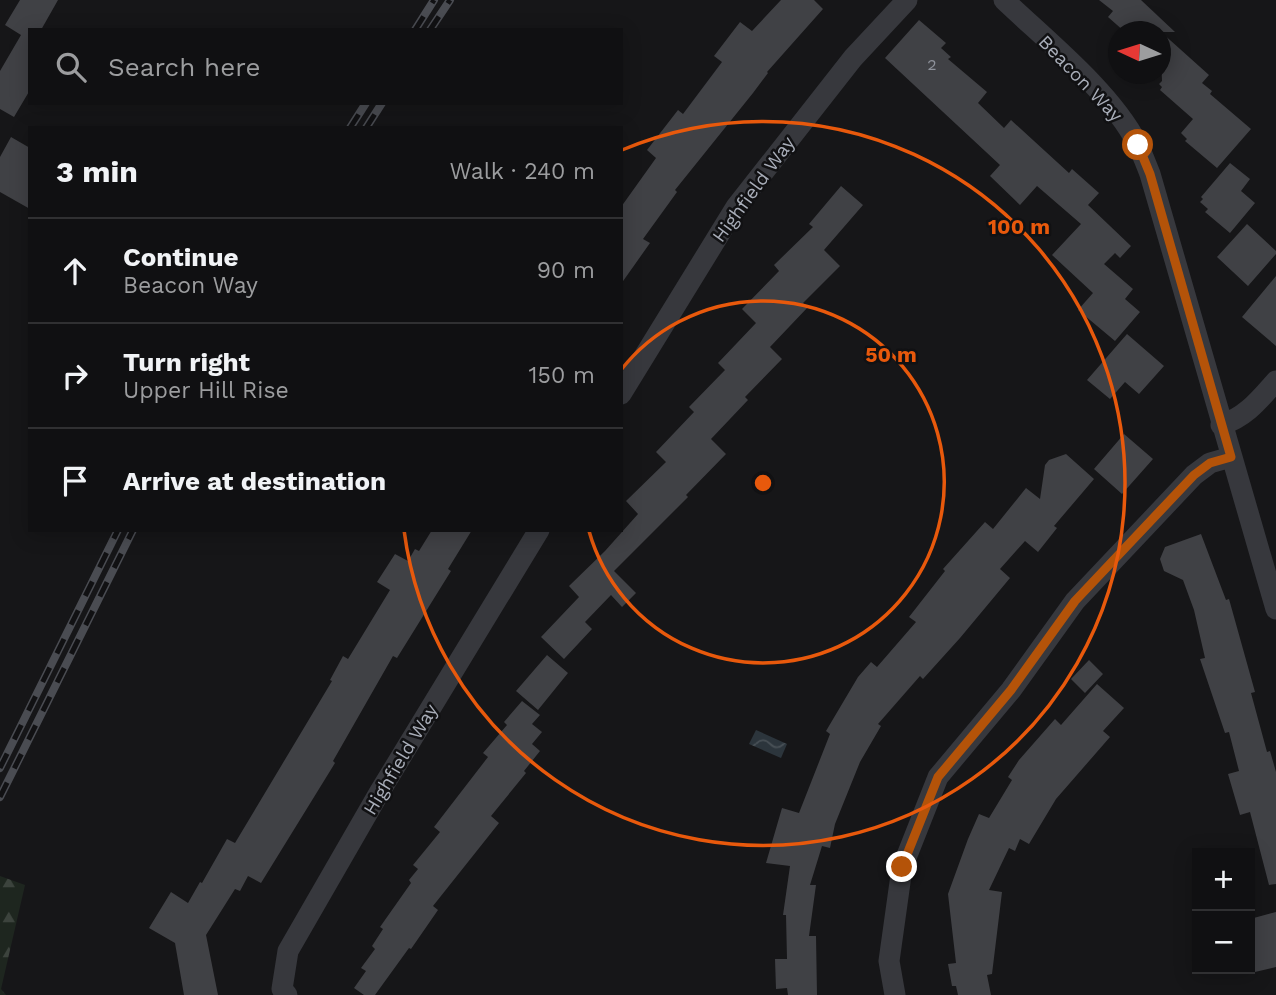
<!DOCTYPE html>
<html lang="en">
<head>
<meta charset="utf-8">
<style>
  :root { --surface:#101012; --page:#1e1e20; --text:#f1f3f6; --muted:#9c9d9f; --line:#303032 }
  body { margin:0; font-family:"Work Sans",sans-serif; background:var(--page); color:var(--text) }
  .controls { position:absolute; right:21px; bottom:21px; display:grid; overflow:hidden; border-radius:0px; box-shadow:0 4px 18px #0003 }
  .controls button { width:63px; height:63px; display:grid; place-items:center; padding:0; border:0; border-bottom:2px solid var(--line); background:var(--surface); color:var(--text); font:35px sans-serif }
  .compass { position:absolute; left:1108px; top:21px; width:63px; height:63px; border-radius:50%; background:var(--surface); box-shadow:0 4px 18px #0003; rotate:274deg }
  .stop { position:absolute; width:21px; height:21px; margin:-16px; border:5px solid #b45309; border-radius:50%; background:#fff }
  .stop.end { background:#b45309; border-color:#fff; box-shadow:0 2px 7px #0008 }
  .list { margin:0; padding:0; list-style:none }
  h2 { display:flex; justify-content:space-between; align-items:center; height:91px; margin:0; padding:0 28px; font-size:30px }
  h2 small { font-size:23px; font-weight:400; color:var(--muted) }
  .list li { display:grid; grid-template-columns:46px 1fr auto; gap:21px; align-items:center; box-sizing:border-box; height:105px; padding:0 28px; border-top:2px solid var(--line) }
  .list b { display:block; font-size:26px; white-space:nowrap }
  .list p { margin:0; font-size:23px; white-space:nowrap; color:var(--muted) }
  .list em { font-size:23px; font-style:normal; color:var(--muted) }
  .icon { flex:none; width:38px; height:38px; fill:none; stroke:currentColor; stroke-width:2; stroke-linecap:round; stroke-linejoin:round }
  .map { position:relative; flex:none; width:1276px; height:995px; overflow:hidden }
  .search { position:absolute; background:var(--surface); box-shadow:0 4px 18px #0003; left:28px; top:28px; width:595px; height:77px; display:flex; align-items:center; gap:18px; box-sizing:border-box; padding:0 24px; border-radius:0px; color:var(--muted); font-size:26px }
  .panel { position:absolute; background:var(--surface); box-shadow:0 4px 18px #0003; left:28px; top:126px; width:595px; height:406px; border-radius:0px }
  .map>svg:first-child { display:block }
  .forest { fill:url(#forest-firs) }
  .water { fill:url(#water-waves) }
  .building { fill:#404145 }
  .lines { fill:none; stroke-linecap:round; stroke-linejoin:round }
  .minor { stroke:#37383d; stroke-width:21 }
  .rail-casing { stroke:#4a4c52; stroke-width:8 }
  .rail { stroke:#111113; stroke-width:5; stroke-dasharray:16; stroke-linecap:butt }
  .route { stroke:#b45309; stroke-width:9 }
  .ring { fill:none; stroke:#e8590c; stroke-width:3.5 }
  .labels { text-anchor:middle; stroke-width:5; stroke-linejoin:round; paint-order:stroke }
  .number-label { font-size:16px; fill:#8e929b }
  .street-label { font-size:19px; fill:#a8adb8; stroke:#111113 }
  .centre { fill:#e8590c; stroke:#111113; stroke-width:3.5 }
  .ring-label { font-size:21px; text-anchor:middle; font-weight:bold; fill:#e8590c; stroke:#111113; stroke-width:5; stroke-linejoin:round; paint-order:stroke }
</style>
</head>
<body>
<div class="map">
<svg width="1276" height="995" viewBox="0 0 1276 995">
  <defs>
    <pattern id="forest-firs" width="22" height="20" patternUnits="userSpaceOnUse" patternTransform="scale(1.75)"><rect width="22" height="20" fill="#1e261f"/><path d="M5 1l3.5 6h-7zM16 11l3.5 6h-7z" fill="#3c433d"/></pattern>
    <pattern id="water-waves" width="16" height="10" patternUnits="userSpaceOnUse" patternTransform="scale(1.75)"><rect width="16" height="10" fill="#2c353c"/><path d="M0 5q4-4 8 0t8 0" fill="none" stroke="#485056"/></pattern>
  </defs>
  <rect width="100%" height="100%" fill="#161618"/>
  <path class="forest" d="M0,876L25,885L1,989L6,995H0Z"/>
  <path class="water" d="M756,730L787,744L781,758L749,744Z"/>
  <path class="building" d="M20,0H58L41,30H30V90L14,117L0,109V71L21,35L5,25Z
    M781,0H814L823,9L767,72L768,73L753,93L675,190L677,192L643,239L650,243L621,284V207L656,158L647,150L678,110L683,114L722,62L714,56L740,22L752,31Z
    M1099,0H1141L1175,32H1161L1209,75L1202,83L1212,91L1210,94L1251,129L1217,168L1185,141L1187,139L1181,133L1193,119L1160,90L1162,87L1159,84L1162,81L1160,32H1125L1108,17L1113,11Z
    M919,20L946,43L941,48L951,57L948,59L987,92L978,103L1004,128L1011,120L1069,173L1072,169L1099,193L1088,205L1131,246L1120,258L1115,253L1104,264L1133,289L1125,299L1140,312L1115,341L1078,310L1093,293L1052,255L1081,224L1037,186L1020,205L990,176L1000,165L885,58Z
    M11,137L30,148V209L0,192V157Z
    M1230,163L1250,179L1241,191L1255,203L1230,233L1205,212L1208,209L1200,202L1203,199L1201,197Z
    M841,186L863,205L824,250L840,266L803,303L808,307L770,347L782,359L745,397L748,400L711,439L726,454L686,495L688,497L614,571L636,593L622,607L611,595L585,622L592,629L564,659L541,637L579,597L569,586L605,551L638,514L626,501L666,462L656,452L694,412L689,407L725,370L718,363L756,323L742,309L779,271L774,265L813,227L809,224Z
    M1247,224L1276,251V254L1248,286L1217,257Z
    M1276,276V346L1242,317Z
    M1127,334L1164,366L1139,394L1125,382L1110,399L1087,380Z
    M1124,434L1153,459L1122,494L1094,469Z
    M1066,454L1094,479L1054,526L1057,528L1038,552L1025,541L1000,569L1010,578L960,638L923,679L920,676L878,724L881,726L860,762L835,824L830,848L822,846L810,885H816L809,936H816L817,995H788L787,988L776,989L775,959H787L786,915H783L790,866L766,863L782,808L799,813L830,734L826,731L858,677L871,662L877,667L916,622L909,617L945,571L943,569L985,522L993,529L1026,488L1040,499L1045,465L1049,460Z
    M432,530H472L448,569L451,571L397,658L393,656L333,761L335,763L261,883L248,876L240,891L235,889L206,935L218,995H184L175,943L149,928L171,892L188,903L200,882L202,883L227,839L235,843L332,681L330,680L343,656L348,659L390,590L377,582L395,554L408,561L415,549L419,551Z
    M1201,534L1226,600L1229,599L1255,692L1251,693L1267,752L1270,751L1276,772V884L1269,885L1250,812L1240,815L1228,774L1239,771L1229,732L1225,733L1200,659L1205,658L1194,610L1183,580L1164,571L1160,559L1165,547Z
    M547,655L568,673L538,710L516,691Z
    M1089,660L1103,674L1085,693L1071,679Z
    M1097,684L1124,708L1103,731L1110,737L1056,799L1029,844L1020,839L1015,851L1009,848L989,890L1002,892L992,974L987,975L991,995H958L956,986H952L948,964L956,963L948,894L968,839L979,814L989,818L1012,780L1008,777L1019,760L1055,719L1061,725Z
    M522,701L540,715L532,724L542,732L532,744L540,751L524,771L526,773L491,816L499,823L433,906L438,910L411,949L409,948L375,995H364L354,988L366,971L361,968L375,949L372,946L383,929L380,927L411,883L409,880L418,869L413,865L440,832L434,827L488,757L483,753L507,725L504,722Z
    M1276,912V967L1255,972L1250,953V919Z"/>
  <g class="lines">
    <path class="minor" d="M1004,0C1047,41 1110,91 1137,143C1142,153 1146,164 1150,174L1276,609
      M621,394L736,207L853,58L907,0
      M1221,425C1246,417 1259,400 1276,381
      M287,995L282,989L288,951L379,793L539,530
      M895,995L889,961L902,868L938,777L1011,690L1075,601L1194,475L1210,463L1231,457"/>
    <g class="rail-casing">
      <path id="rail" d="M415,30L434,0
        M430,30L450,0
        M350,128L366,103
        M366,128L382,103
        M0,768L118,530
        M0,797L133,530"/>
    </g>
    <use href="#rail" class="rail"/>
  </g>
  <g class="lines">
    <path class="route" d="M902,867L938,777L1011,690L1075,601L1194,475L1210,463L1231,457L1150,174L1138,145"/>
  </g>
  <g class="ring">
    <path d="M621 370A181 181 0 1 1 589 531"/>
    <path d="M622 150A362 362 0 1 1 404 530"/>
  </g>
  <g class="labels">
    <g class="number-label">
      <text x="932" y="70">2</text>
    </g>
    <g class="street-label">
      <text transform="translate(1081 78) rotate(46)" y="7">Beacon Way</text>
      <text transform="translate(753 189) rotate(-54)" y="7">Highfield Way</text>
      <text transform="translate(400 759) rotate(-59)" y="7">Highfield Way</text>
    </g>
  </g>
  <circle cx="763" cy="483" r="10" class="centre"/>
  <g class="ring-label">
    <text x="1019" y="234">100 m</text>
    <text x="891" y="362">50 m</text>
  </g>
</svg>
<div class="controls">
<button>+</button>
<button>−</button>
</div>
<svg class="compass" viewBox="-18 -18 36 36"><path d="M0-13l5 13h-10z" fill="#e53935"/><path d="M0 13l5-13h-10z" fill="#9c9d9f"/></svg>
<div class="stop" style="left:1138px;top:145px"></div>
<div class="stop end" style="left:902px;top:867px"></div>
<div class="search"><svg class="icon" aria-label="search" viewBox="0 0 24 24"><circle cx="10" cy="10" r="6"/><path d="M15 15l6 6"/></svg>Search here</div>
<section class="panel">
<h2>3 min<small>Walk · 240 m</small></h2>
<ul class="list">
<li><svg class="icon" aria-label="ahead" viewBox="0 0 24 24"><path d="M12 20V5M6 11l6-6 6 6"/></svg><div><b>Continue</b><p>Beacon Way</p></div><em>90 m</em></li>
<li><svg class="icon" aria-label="right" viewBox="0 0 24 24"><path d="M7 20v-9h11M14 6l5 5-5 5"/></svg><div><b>Turn right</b><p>Upper Hill Rise</p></div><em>150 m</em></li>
<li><svg class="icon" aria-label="arrive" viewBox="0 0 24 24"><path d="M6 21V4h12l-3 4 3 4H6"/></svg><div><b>Arrive at destination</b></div></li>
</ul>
</section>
</div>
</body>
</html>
